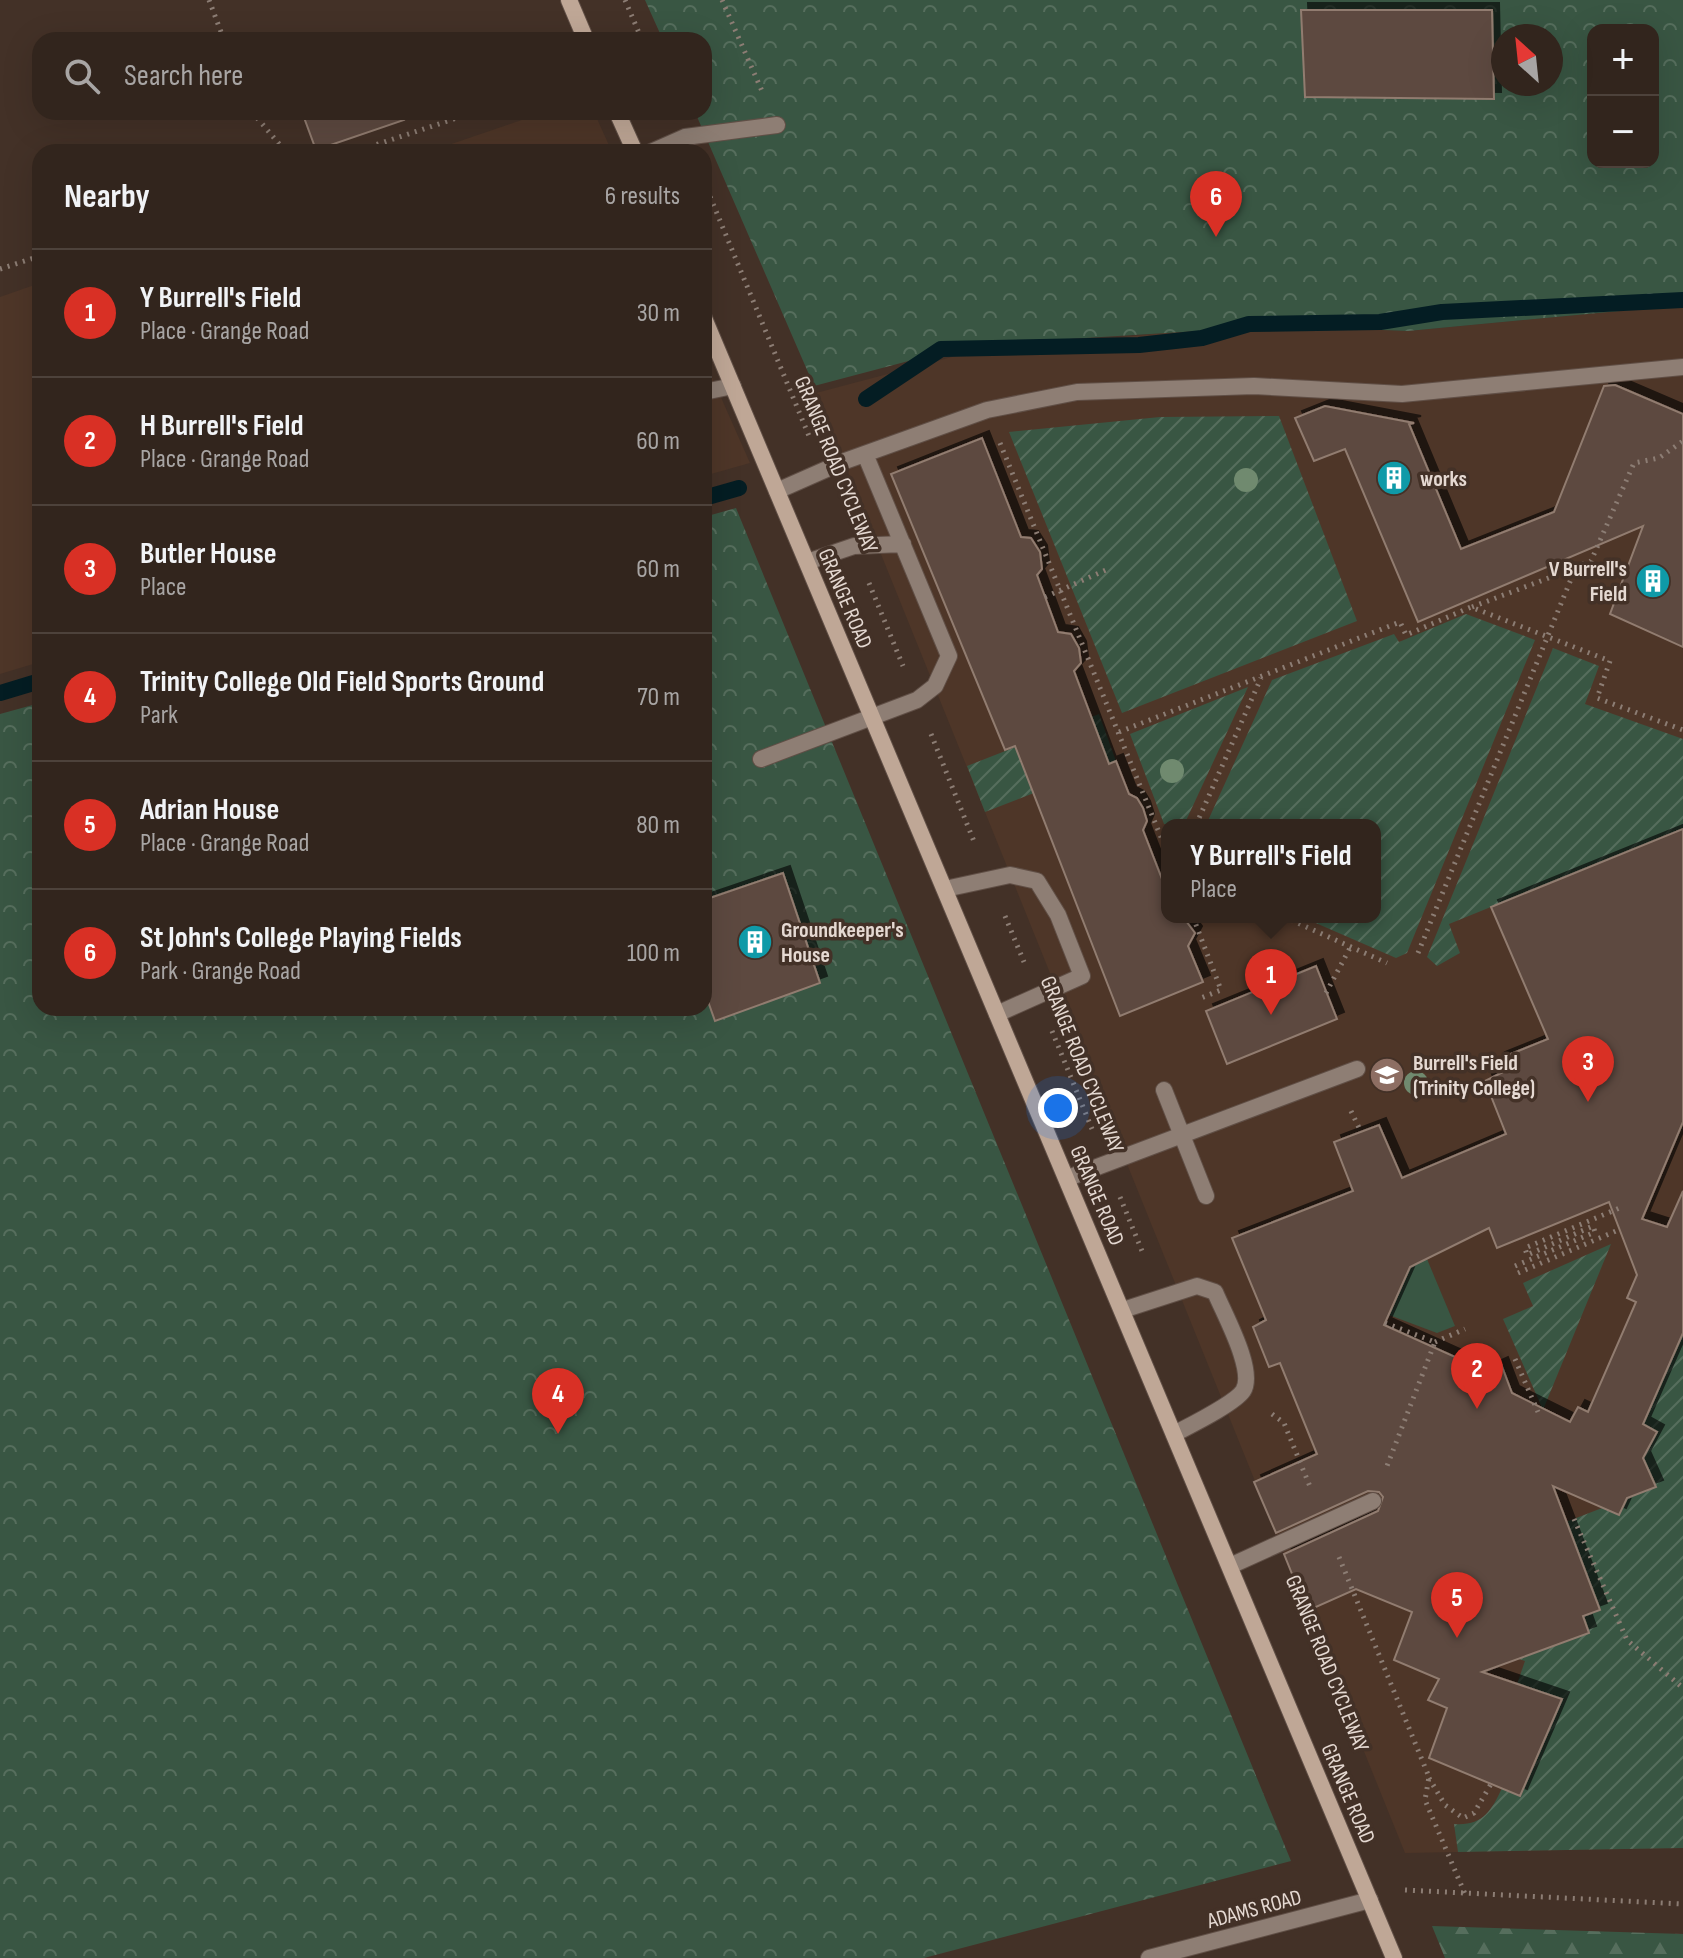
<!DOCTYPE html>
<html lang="en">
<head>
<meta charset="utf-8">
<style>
  :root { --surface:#32251d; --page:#3a2d26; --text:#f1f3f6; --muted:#a8a5a4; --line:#4d423b; --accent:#d93025 }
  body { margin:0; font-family:"Sofia Sans Condensed",sans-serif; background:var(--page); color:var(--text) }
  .controls { position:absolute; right:24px; top:24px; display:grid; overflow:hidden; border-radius:16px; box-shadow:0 8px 32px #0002 }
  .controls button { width:72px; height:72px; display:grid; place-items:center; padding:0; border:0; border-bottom:2px solid var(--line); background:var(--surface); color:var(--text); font:40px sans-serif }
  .compass { position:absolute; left:1491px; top:24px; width:72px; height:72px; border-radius:50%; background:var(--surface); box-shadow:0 8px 32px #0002; rotate:333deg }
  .you { position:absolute; left:1058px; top:1108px; width:28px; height:28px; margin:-20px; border:6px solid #fff; border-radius:50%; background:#1a73e8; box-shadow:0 0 0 12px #1a73e833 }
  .badge { display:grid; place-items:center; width:52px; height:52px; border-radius:50%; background:var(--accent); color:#fff; font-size:26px; font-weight:700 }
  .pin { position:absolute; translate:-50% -66px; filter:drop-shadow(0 2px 4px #0008) }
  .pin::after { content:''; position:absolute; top:42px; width:28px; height:24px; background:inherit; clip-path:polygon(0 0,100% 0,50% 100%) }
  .popup { position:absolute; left:1161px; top:819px; width:220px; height:104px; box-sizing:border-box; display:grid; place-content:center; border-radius:16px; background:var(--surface); filter:drop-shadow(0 2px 6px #0005); font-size:26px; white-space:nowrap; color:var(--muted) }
  .popup b { font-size:30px; color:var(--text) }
  .popup::after { content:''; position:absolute; left:50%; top:100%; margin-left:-16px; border:16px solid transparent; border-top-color:var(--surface) }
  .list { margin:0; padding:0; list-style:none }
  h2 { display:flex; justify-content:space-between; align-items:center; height:104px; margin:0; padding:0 32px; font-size:34px }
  h2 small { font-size:26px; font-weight:400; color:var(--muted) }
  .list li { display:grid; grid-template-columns:52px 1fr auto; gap:24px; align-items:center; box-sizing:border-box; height:128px; padding:0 32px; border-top:2px solid var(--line) }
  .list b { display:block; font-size:30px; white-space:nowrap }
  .list p { margin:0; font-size:26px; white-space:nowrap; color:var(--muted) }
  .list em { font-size:26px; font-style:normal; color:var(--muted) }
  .icon { flex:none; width:44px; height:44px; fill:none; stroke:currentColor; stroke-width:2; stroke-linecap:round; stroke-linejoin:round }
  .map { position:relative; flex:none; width:1683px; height:1958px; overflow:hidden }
  .search { position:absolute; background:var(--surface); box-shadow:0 8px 32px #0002; left:32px; top:32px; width:680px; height:88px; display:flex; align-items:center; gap:20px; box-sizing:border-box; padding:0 28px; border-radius:24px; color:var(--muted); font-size:30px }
  .panel { position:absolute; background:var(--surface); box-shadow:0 8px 32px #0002; left:32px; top:144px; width:680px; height:872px; border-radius:24px }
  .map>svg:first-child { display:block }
  .built { fill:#4e3628; fill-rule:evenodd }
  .grass { fill:#395643 }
  .forest { fill:url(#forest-firs) }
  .park { fill:url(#park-crowns); fill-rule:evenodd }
  .garden { fill:url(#garden-furrows) }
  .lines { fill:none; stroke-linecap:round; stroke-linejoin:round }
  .stream { stroke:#041d23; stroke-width:16 }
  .building { fill:#5d4a3f; stroke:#917c70; stroke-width:2; fill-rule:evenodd; filter:url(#shadow) }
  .lane-casing { stroke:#604f46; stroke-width:18 }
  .street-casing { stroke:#604f46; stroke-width:18 }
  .secondary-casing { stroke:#604f46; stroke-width:18 }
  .path { stroke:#8c7d74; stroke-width:5; stroke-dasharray:2 6; stroke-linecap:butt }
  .lane { stroke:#8e7e74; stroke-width:16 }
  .street { stroke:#8e7e74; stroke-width:16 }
  .secondary { stroke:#bfa796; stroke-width:16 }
  .tree { fill:#708a6f }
  .labels { text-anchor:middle; stroke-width:7; stroke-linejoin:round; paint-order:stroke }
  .street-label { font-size:22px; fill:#e5d9d2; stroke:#433127 }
  .poi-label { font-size:22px; font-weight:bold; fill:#e5d9d2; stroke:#433127; text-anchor:start }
</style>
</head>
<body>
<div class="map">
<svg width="1683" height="1958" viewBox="0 0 1683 1958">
  <defs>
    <pattern id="forest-firs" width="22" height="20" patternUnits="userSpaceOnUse" patternTransform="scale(2)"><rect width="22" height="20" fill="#395643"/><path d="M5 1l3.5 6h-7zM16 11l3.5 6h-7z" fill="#566e5d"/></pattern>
    <pattern id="park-crowns" width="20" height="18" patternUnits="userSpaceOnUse" patternTransform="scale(2)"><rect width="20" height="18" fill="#395643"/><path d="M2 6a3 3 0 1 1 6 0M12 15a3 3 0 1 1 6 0" fill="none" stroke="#566e5d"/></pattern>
    <pattern id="garden-furrows" width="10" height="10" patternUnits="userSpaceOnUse" patternTransform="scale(2)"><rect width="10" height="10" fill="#395643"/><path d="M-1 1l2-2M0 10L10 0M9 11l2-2" fill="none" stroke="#566e5d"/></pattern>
    <filter id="shadow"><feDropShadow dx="7" dy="-7" stdDeviation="0" flood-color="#0009"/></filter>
  </defs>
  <rect width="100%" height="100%" fill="#433127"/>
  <path class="built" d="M545,112H594L612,152H428Z
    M40,283V662L0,674V297Z
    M1683,305V1848L1405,1853L816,393L967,353L1249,324L1408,331ZM1167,825H1375V917H1167Z
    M704,359L750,463L704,476Z"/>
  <path class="grass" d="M1427,1259L1455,1326L1437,1333L1389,1315L1392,1308L1379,1280Z"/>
  <path class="forest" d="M1432,1926L1683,1934V1958H1445Z"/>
  <path class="park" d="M645,0H1683V305L1408,331L1280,326L969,345L814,386L695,112H704V40H663ZM1593,30H1653V162H1593ZM1503,36H1551V84H1503Z
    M736,508L1291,1861L924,1958H0V714L40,703V1008H704V517Z"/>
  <path class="garden" d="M1279,416L1357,621L1122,713L1009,432L1160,417Z
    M1466,614L1535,640L1407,953L1396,958L1302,917H1375V825H1206L1272,680L1394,634L1399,642Z
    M1553,648L1599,666L1585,704L1683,739V864L1659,839L1449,924L1460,953L1437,966L1427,957Z
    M1248,687L1184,825L1164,824L1130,734Z
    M1099,714L1116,761L985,812L967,766Z
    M1611,1244L1543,1410L1503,1319L1533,1306L1523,1283Z
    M1683,1333V1848L1458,1852L1454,1824C1482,1826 1491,1812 1502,1788L1521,1795L1562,1700L1517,1684L1525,1661L1504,1654L1541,1635L1547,1649L1589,1633L1583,1616L1600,1609L1566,1522L1602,1508L1619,1515L1627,1498L1656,1487L1643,1458L1656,1432L1643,1424Z"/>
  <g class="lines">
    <path class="stream" d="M866,399L941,349L1139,345L1202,338L1249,324L1380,322L1442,312L1683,300
      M704,498L739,488
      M0,693L40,681"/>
  </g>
  <path class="building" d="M1301,10H1492L1494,99L1305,97Z
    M302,112H401L404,120L316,150Z
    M1615,385L1683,414V647L1610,614L1643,526L1418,622L1345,449L1314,461L1295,418L1325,406L1414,423L1409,424L1461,549L1554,512L1604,386Z
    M982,438L1021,537L1031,538L1040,552L1042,569L1037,575L1058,632L1071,634L1079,648L1081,663L1074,671L1109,764L1116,761L1129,794L1137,798L1143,808L1147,821L1143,830L1167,892V917H1183L1195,933L1188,946L1203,982L1120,1016L1015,746L1005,750L891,474Z
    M1683,829V1122L1642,1219L1667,1227L1683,1191V1333L1643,1424L1657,1432L1643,1458L1656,1487L1627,1498L1619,1515L1553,1486L1600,1610L1583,1616L1589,1633L1482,1672L1562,1699L1520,1796L1429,1758L1447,1708L1428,1700L1439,1679L1394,1660L1412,1612L1356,1589L1307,1611L1284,1554L1378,1511L1383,1497L1379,1492L1368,1491L1276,1533L1254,1482L1317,1454L1280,1363L1269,1367L1253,1327L1266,1320L1232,1238L1353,1191L1334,1142L1379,1125L1402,1178L1506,1134L1485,1081L1503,1072L1498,1059L1548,1039L1491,907ZM1609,1202L1637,1275L1627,1298L1636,1302L1588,1412L1578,1407L1570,1422L1512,1393L1501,1364L1486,1371L1384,1325L1410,1267L1489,1228L1497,1248Z
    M783,873L820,983L715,1021L704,990V900Z
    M1316,966L1337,1019L1227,1064L1206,1011Z"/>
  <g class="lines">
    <g class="lane-casing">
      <path id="lane" d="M651,152L685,137L777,125
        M704,392L733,386
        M777,491L845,461L987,410L1077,392L1254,386L1402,394L1683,367
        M807,562L854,546L903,544
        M761,759L917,700L935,686L949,656L865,454
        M945,889L1010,875L1037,881L1058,915L1082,976L997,1014
        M1164,1090L1206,1196
        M1068,1178L1357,1069
        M1123,1310L1197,1286L1215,1292C1224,1314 1256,1371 1243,1391C1234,1404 1189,1426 1174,1434
        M1230,1566L1373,1501"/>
    </g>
    <g class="street-casing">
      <path id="street" d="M1149,1958L1370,1900"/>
    </g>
    <g class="secondary-casing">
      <path id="secondary" d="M569,0L586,40
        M617,112L635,152
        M704,318L1394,1958"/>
    </g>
    <path class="path" d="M209,0L224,40
      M625,0L642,40
      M722,0L762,91
      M252,112L286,152
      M354,152L475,112
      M704,182L809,436
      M0,269L40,256
      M1000,443L1163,842
      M869,583L903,666
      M1045,597L1108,569
      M1472,607L1575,568
      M1119,732L1400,622L1406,635L1471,607L1610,661L1597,698L1683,730
      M931,734L975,844
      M1196,825L1261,678
      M1005,916L1024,962
      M1193,917L1221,990L1201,998
      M1284,917L1387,963
      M1418,953L1576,567L1591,561L1634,463L1659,458L1683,441
      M1326,993L1351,946
      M1052,1031L1092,1129
      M1351,1111L1361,1132
      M1120,1197L1142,1251
      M1515,1266L1595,1232L1593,1226L1527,1255L1525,1248L1622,1207
      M1518,1273L1616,1231
      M1385,1323L1435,1342L1387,1466
      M1435,1342L1465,1329
      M1515,1359L1538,1412
      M1272,1414L1284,1423L1311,1489
      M1574,1519L1627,1640L1683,1688
      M1339,1557L1429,1777L1425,1800L1465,1894
      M1429,1778L1445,1805L1463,1818L1474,1813L1491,1784
      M1405,1890L1683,1904"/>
    <use href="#lane" class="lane"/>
    <use href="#street" class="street"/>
    <use href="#secondary" class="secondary"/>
  </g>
  <g class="tree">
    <circle cx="1246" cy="480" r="12"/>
    <circle cx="1172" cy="771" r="12"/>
    <circle cx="1416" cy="1083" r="12"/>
  </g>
  <defs>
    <g id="building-disc" transform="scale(1.8)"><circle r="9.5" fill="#0f9aa8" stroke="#433127"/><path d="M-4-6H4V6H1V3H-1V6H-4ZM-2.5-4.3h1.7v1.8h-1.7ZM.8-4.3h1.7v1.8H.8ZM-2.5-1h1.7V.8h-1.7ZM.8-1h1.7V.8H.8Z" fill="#fff"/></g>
    <g id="university-disc" transform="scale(1.8)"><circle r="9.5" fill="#8d6e63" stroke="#433127"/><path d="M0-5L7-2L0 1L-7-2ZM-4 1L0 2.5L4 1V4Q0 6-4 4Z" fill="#fff"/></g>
  </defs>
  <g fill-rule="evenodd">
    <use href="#building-disc" x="1394" y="478"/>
    <use href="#building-disc" x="1653" y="581"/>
    <use href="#building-disc" x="755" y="942"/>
    <use href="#university-disc" x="1387" y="1075"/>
  </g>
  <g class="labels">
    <g class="street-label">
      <text transform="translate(837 464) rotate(68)" y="8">GRANGE ROAD CYCLEWAY</text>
      <text transform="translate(846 598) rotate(67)" y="8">GRANGE ROAD</text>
      <text transform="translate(1083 1064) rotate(68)" y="8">GRANGE ROAD CYCLEWAY</text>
      <text transform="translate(1098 1195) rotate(67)" y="8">GRANGE ROAD</text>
      <text transform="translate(1328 1663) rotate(68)" y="8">GRANGE ROAD CYCLEWAY</text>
      <text transform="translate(1349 1793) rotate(67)" y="8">GRANGE ROAD</text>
      <text transform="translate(1254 1908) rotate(-15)" y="8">ADAMS ROAD</text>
    </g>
    <g class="poi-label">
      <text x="1420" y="486">works</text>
      <text x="1627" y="576" text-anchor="end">V Burrell's<tspan x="1627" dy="25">Field</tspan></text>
      <text x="781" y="937">Groundkeeper's<tspan x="781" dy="25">House</tspan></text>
      <text x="1413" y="1070">Burrell's Field<tspan x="1413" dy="25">(Trinity College)</tspan></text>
    </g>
  </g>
</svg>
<div class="controls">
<button>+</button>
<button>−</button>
</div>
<svg class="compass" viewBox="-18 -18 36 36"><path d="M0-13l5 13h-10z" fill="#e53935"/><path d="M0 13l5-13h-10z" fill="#a8a5a4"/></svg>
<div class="you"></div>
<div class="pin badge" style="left:1271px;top:1015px">1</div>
<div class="popup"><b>Y Burrell's Field</b>Place</div>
<div class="pin badge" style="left:1477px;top:1409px">2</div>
<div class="pin badge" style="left:1588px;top:1102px">3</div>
<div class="pin badge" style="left:558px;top:1434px">4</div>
<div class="pin badge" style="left:1457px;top:1638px">5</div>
<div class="pin badge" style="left:1216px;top:237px">6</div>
<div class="search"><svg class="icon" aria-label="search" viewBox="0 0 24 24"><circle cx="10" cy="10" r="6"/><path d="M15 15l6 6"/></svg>Search here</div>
<section class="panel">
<h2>Nearby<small>6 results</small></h2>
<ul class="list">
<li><span class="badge">1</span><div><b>Y Burrell's Field</b><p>Place · Grange Road</p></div><em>30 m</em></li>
<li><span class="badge">2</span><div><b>H Burrell's Field</b><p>Place · Grange Road</p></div><em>60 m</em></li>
<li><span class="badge">3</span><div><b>Butler House</b><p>Place</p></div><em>60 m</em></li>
<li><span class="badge">4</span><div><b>Trinity College Old Field Sports Ground</b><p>Park</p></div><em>70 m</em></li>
<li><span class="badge">5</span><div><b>Adrian House</b><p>Place · Grange Road</p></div><em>80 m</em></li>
<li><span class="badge">6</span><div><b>St John's College Playing Fields</b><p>Park · Grange Road</p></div><em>100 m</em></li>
</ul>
</section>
</div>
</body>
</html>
